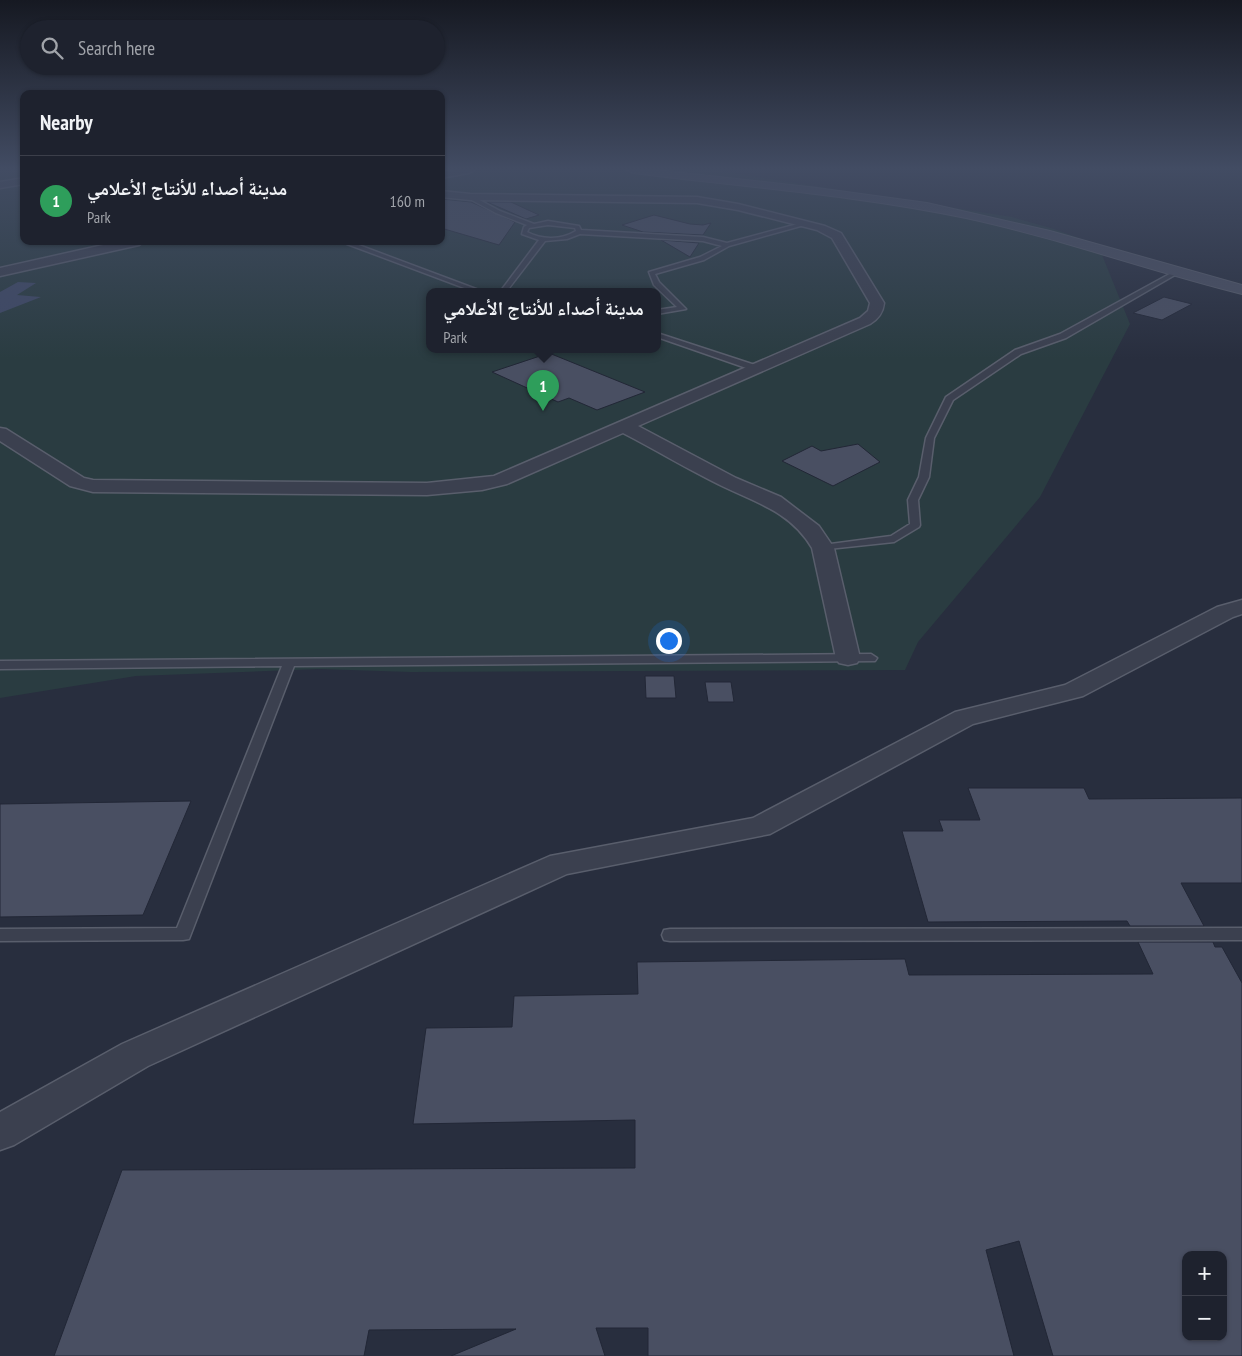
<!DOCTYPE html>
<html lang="en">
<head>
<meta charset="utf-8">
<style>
  :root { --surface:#1e222e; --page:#262a36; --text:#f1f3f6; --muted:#a1a4aa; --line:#3c3f4a; --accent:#96abf0 }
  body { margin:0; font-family:"PT Sans Narrow","Noto Naskh Arabic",sans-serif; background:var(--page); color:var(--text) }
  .controls { position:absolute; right:15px; bottom:15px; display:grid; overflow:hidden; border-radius:10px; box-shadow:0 1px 4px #0004 }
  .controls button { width:45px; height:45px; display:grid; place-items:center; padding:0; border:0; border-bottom:1px solid var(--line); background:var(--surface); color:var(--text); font:25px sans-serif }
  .you { position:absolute; left:668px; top:640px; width:18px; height:18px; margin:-12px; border:4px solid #fff; border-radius:50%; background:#1a73e8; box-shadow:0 0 0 8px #1a73e833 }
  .badge { display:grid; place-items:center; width:32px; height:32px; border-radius:50%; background:var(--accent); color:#fff; font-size:16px; font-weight:700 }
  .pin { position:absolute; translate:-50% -41px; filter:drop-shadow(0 1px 2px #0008) }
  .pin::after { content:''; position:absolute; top:26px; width:18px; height:15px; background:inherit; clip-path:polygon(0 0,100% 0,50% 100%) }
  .popup { position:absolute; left:426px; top:288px; width:235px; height:65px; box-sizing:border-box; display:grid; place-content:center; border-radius:10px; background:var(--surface); filter:drop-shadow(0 1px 4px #0005); font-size:16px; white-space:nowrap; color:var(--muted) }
  .popup b { font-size:19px; color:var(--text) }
  .popup::after { content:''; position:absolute; left:50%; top:100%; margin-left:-10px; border:10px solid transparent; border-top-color:var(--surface) }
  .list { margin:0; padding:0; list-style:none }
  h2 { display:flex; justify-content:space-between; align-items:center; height:65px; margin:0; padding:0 20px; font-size:21px }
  h2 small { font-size:16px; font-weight:400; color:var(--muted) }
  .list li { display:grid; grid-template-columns:32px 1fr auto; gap:15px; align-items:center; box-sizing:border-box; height:90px; padding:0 20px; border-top:1px solid var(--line) }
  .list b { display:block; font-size:19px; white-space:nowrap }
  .list p { margin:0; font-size:16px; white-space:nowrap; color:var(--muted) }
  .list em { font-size:16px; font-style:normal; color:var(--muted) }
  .icon { flex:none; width:28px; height:28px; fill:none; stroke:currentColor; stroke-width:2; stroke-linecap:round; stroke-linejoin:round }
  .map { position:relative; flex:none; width:1242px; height:1356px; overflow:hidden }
  .search { position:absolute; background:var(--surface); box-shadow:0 1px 4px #0004; left:20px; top:20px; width:425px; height:55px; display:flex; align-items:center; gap:12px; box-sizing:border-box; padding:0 18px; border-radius:28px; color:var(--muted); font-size:19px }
  .panel { position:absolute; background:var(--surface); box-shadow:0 1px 4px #0004; left:20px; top:90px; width:425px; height:155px; border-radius:10px }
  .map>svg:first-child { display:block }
  .green { fill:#2a3c41; fill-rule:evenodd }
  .water { fill:#3f4966 }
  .building { fill:#494f62; stroke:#222736; fill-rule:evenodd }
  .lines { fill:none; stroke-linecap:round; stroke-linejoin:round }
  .lane-casing { stroke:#595e6c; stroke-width:3 }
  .street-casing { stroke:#595e6c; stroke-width:3 }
  .secondary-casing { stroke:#595e6c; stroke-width:2 }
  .lane { fill:#3b404f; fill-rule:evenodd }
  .street { fill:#3b404f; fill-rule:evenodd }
  .secondary { fill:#4a4f61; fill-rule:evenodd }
</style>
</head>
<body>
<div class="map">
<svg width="1242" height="1356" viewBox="0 0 1242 1356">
  <rect width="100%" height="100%" fill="#282e3e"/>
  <path class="green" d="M0,170H24V241H441V170H713L1012,217L1054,229L1098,245L1130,324L1040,497L918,642L905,670L411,672L319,669L136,676L0,698ZM429,292H657V350H429Z"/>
  <path class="water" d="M18,282L36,283L17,295L41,297L0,313V292Z"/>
  <path class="building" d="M441,199L471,202L515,222L499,245L441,228Z
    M487,202H511L539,215L526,219Z
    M654,215L690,224L703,225L711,223L703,235L643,232L622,225Z
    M661,240L699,243L690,257Z
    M1164,297L1192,304L1162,320L1133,313Z
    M549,353L645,392L597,410L569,398L558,402L492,372Z
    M858,444L880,462L833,486L782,461L812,446L821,451Z
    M645,676H674L676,698H646Z
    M705,682H731L734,702H708Z
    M968,788H1084L1089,799L1242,798V883H1181L1204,926H1130L1127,921L928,922L902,831H943L939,820H980Z
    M191,801L143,915L0,917V804Z
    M1138,942H1213L1215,947H1222L1242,983V1356H1053L1019,1241L986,1250L1014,1356H648V1328H596L605,1356H451L516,1329L369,1330L364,1356H54L122,1170L635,1168V1120L413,1124L426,1028L512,1027L514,996L638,994L637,962L905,959L909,975L1153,974ZM1186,1255H1223V1337H1186Z"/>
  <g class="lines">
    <g class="lane-casing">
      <path id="lane" d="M470,195L500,211L534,224L548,221L579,226L581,230L703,237L727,243L805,222L808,224L729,246L704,260L655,274L659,282L686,309L657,314V310L677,307L654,285L649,272L700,257L722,246L703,241L580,234L567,239L545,241L506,292H500L539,240L522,234L524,227L527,225L496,213L468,198ZM548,225L575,228L576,231C561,240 542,240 527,232L529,228Z
        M339,241H348L484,292H475Z
        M1175,271L1180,272L1066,338L1021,354L953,400L934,438L929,477L918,500L920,525L919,527L894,542L819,550L818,548L823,545L891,536L910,524L908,500L919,477L926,438L946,397L1015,350L1060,334Z
        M657,333L758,366L759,368L752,370L657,337Z
        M871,654L877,658L875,661L294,666L189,939L183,940L0,941V929L177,928L282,666L0,669V661Z
        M1242,928V940L670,941L664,940L662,935L664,930L670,929Z"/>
    </g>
    <g class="street-casing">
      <path id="street" d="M455,170H474L469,173L441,178V172Z
        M24,178V184L0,188V182Z
        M441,191L470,194L697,197L738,204L825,226L841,233L884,303C883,313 878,319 870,324L638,426L736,478L781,497L819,526L834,548L860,658L857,663L848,665L839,663L836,658L812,548C791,512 757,503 722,486C689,470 656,450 623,433L507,484L482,490L427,495L93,492L70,486L0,441V428L6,429L84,478L93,480L427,483L494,476L860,318L868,311L870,303L832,238L817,230L738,210L697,203L470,200L441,197Z
        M121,241H145L139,245L0,276V268Z
        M1242,600V614L1233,617L1083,696L973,724L770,834L567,874L148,1066L14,1145L0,1150V1112L122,1044L550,856L753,818L955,712L1065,685L1217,607Z"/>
    </g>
    <g class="secondary-casing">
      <path id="secondary" d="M627,170H656L817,188L927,203L1050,231L1242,285V294C1149,271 1059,238 966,218C856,195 744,187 633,173Z"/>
    </g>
    <use href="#lane" class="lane"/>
    <use href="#street" class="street"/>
    <use href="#secondary" class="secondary"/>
  </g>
  <linearGradient id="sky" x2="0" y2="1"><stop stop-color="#161922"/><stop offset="0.47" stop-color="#424c63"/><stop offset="1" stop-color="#424c63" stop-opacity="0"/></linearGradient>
  <rect width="1242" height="359" fill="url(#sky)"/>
</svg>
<div class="controls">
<button>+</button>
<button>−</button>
</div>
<div class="you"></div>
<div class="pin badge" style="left:543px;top:411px;background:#2e9e5b">1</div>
<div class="popup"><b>مدينة أصداء للأنتاج الأعلامي</b>Park</div>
<div class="search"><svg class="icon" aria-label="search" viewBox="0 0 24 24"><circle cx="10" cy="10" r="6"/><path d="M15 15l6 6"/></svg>Search here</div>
<section class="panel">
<h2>Nearby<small></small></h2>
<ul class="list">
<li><span class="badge" style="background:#2e9e5b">1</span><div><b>مدينة أصداء للأنتاج الأعلامي</b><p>Park</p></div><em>160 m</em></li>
</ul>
</section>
</div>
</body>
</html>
